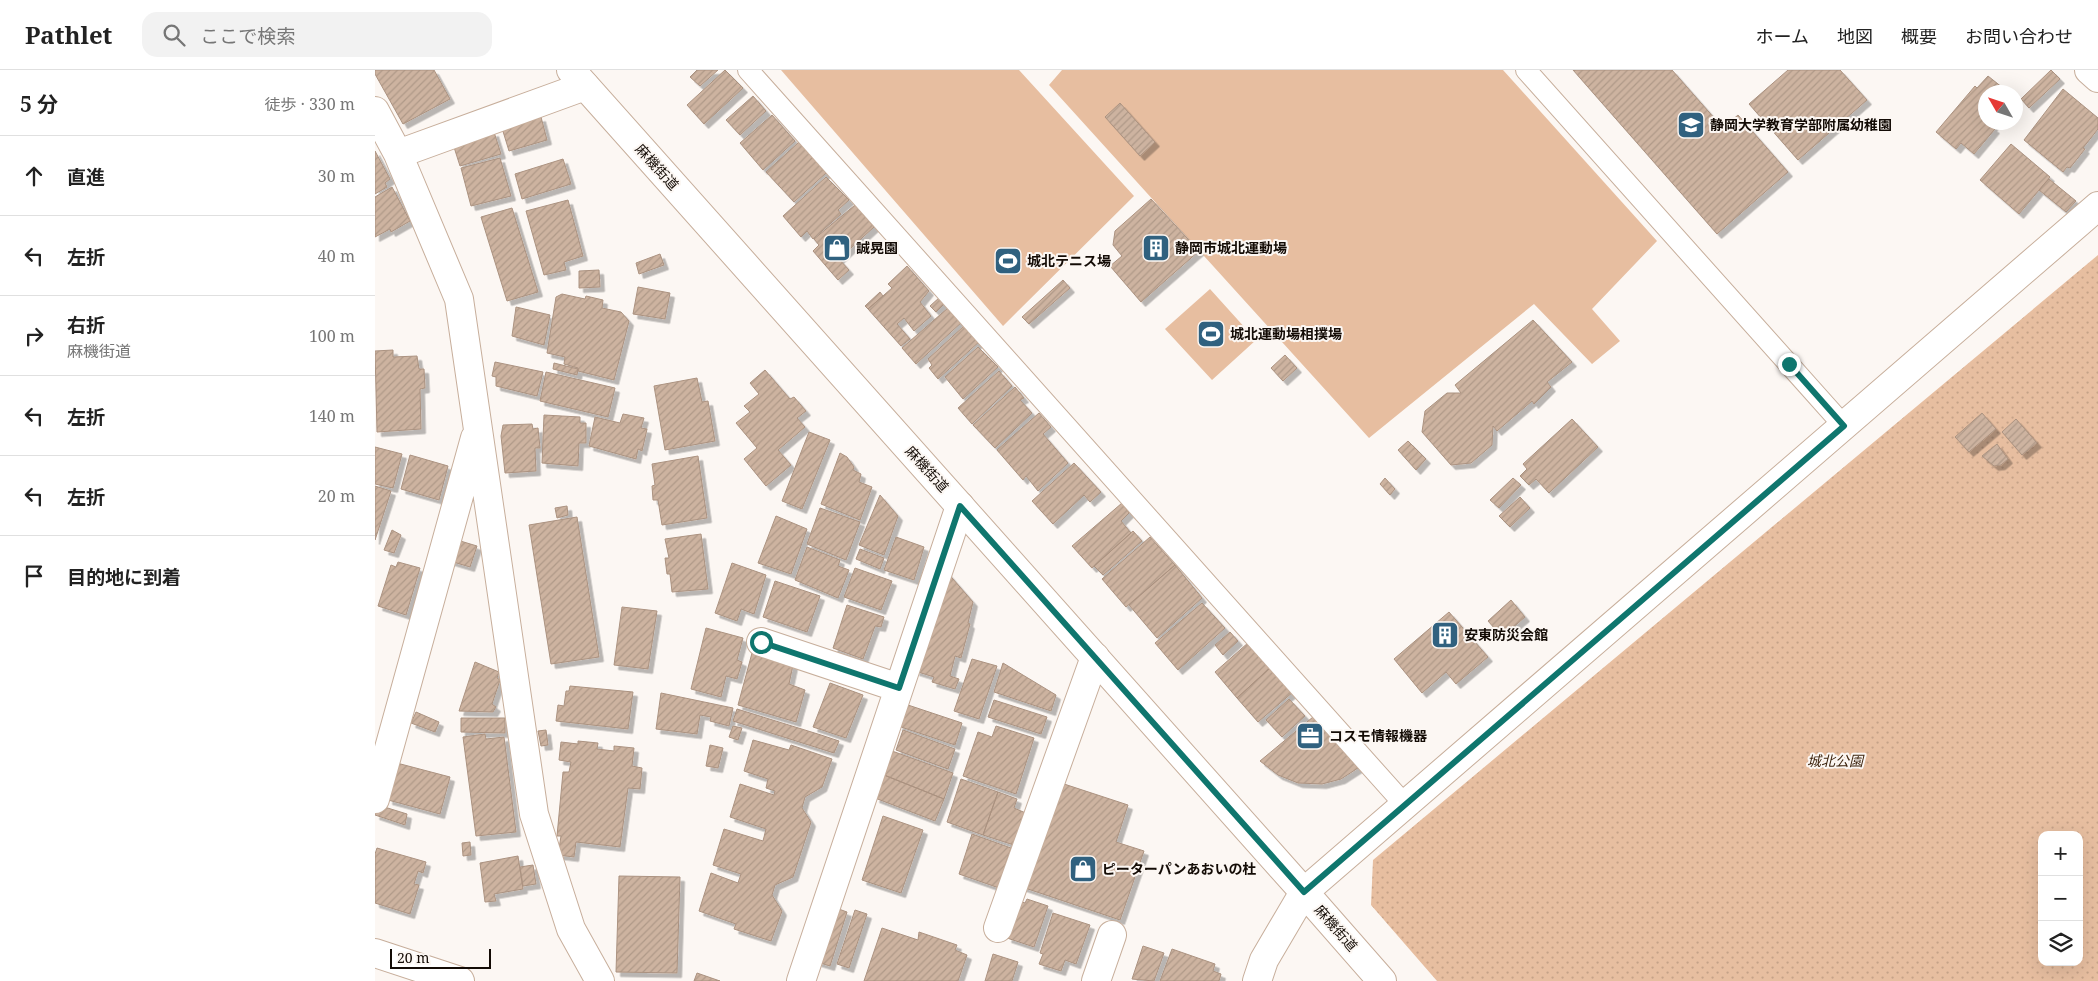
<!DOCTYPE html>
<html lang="ja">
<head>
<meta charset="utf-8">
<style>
  :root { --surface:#fff; --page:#f2f2f2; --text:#222; --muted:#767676; --line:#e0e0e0 }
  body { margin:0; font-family:"Noto Serif","Noto Sans JP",serif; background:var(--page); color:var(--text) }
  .controls { position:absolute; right:15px; bottom:15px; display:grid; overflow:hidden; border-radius:10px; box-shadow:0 5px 20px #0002 }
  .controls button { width:45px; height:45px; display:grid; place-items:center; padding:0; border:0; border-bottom:1px solid var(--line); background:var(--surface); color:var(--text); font:25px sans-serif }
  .compass { position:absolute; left:1603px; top:15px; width:45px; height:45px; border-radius:50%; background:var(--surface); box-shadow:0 5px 20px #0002; rotate:309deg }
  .scale { position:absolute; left:15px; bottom:12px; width:101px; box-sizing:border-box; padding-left:5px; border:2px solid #130b05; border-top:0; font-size:14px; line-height:18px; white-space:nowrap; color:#130b05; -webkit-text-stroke:4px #fcf7f3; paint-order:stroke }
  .stop { position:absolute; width:15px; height:15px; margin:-11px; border:4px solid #0f766e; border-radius:50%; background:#fff }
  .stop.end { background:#0f766e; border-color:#fff; box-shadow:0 1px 5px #0008 }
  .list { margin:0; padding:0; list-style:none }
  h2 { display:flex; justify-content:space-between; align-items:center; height:65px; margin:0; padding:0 20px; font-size:21px }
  h2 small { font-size:16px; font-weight:400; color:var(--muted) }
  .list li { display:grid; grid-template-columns:32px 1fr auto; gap:15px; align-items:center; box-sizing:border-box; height:80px; padding:0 20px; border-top:1px solid var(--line) }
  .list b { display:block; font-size:19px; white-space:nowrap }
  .list p { margin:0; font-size:16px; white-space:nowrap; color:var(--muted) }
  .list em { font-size:16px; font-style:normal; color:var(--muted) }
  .icon { flex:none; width:28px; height:28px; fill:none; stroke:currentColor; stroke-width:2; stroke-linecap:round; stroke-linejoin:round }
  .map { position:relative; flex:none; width:1723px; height:911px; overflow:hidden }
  header { display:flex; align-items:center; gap:30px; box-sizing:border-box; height:70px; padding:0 25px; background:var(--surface); border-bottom:1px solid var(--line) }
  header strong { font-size:24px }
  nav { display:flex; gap:28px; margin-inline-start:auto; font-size:18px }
  .search { width:350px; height:45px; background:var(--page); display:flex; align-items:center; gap:12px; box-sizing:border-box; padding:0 18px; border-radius:15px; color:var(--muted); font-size:19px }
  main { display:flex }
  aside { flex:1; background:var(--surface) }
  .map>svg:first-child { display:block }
  .green { fill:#e7bea0 }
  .park { fill:url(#park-dots); fill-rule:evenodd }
  .building { fill:url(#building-hatch); stroke:#ab9280; filter:url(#shadow) }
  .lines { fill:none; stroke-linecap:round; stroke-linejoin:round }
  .service-casing { stroke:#c7ae9b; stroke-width:22 }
  .minor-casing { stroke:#c7ae9b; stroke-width:30 }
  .tertiary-casing { stroke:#c7ae9b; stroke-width:30 }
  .service { stroke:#fff; stroke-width:20 }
  .minor { stroke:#fff; stroke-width:28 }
  .tertiary { stroke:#fff; stroke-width:28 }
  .route { stroke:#0f766e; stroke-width:6 }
  .labels { text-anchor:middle; stroke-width:4; stroke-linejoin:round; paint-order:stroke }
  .poi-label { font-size:14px; font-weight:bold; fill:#130b05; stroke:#fcf7f3; text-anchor:start }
  .street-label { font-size:14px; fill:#130b05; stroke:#fcf7f3 }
  .park-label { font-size:14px; font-style:italic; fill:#3d240e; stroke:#fcf7f3 }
</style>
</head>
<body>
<header>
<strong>Pathlet</strong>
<div class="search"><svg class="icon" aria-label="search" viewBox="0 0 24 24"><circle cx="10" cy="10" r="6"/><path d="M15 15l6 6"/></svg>ここで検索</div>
<nav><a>ホーム</a><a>地図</a><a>概要</a><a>お問い合わせ</a></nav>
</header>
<main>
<aside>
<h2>5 分<small>徒歩 · 330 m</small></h2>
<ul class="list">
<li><svg class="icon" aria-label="ahead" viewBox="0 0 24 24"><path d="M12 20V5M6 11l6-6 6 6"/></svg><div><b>直進</b></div><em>30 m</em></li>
<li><svg class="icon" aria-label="left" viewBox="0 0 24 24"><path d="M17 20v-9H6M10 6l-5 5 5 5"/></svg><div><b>左折</b></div><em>40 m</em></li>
<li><svg class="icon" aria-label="right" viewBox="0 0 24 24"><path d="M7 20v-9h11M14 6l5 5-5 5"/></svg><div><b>右折</b><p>麻機街道</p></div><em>100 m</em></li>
<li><svg class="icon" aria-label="left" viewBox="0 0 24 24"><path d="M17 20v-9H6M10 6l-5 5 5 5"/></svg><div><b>左折</b></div><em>140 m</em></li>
<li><svg class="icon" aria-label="left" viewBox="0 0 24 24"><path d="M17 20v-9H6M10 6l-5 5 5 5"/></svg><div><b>左折</b></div><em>20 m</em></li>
<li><svg class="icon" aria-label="arrive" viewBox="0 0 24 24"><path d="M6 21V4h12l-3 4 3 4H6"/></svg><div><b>目的地に到着</b></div></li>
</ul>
</aside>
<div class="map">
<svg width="1723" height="911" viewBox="0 0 1723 911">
  <defs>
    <pattern id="park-dots" width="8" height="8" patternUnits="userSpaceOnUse" patternTransform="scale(1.25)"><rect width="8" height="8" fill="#e7bea0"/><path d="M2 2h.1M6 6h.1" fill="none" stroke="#c5a288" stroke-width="1.8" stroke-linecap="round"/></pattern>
    <pattern id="building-hatch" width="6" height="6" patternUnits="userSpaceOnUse" patternTransform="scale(1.25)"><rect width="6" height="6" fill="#cdb3a0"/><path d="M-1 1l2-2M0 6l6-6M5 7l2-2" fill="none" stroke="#af9988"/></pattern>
    <filter id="shadow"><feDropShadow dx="4.5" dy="4.5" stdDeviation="0" flood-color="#0004"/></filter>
  </defs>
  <rect width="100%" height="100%" fill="#fcf7f3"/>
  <path class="green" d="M406,0H644L759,126L628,256Z
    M687,0H1128L1282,171L1217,239L1245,271L1217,294L1159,234L994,368L674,15Z
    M835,219L881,270L837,310L790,259Z"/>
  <path class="park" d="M1723,185V911H1062L996,835L998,790ZM1667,765H1704V892H1667Z"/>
  <path class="building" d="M0,0H59L75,29L28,54L0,4Z
    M322,0H343L325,16L315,7Z
    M350,0L368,18L329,54L312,35Z
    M1198,0H1297L1348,58L1363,45L1413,102L1342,164Z
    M1413,0H1465L1492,30L1423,90L1374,34Z
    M1676,0L1685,9L1654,38L1646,29Z
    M1613,6L1633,22H1610V52H1621L1617,57L1620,59L1599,84L1586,73L1581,79L1561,62L1600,16L1602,18Z
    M1688,19L1723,48V59L1708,78L1710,79L1695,98L1692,97L1688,102L1649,70Z
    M378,26L391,41L365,65L351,50Z
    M745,33L780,72L765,86L730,47Z
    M397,45L420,71L388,100L365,73Z
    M166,47L172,70L134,81L127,58Z
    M119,62L126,84L85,96L78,74Z
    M424,72L451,103L419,132L391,102Z
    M1636,74L1675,107L1644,144L1605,110Z
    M0,81L15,109L10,113L12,117L0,124Z
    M125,88L136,126L96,136L86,98Z
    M188,89L196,114L147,129L140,104Z
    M451,107L474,130L463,140L466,144L438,169L432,161L426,167L408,146Z
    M1674,109L1701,131L1691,142L1664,120Z
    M17,117L35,151L16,162L15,159L0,167V127Z
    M776,129L824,181L766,232L735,196L747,186L738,175L740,161Z
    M193,130L208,186L189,192L191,200L169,205L151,141Z
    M480,135L499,157L464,189L474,200L463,210L438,181L444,175L439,169Z
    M137,138L163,222L132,231L106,147Z
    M285,184L289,195L264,204L261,193Z
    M532,196L554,221L545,232L556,246L539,261L529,248L522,254L535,269L526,276L493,239L517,218L513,214Z
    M224,200L225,217L204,218V201Z
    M688,210L695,218L654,254L647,247Z
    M263,217L295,223L290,249L258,244Z
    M505,222L508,226L493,239L490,236Z
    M187,224L210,229L211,226L228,230L227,238L246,242L254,251L239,310L203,301V298L189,294L190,287L172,283L181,227Z
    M565,227L571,232L561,242L555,236Z
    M141,237L175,245L169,275L137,266Z
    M574,237L587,252L541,294L527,278Z
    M1158,250L1197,292L1172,312L1176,317L1159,334L1157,331L1122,361L1118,356L1117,375L1096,393L1076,395L1047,362L1050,341L1072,323H1086L1080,315Z
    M590,255L605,271L563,309L554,298L557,295L553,289Z
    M603,277L623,297L588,329L570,307Z
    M18,280V287L42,286L44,299H49L50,318L45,319L46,359L2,362L0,281Z
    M910,285L922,298L908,311L896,298Z
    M120,292L168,302L162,326L121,316V307L117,306Z
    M179,293L203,299L202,305L178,299Z
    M390,300L415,329L419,327L431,341L422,348L430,357L403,380L416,395L391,416L369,389L382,378L361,353L375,342L369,336L384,324L375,313Z
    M624,301L637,316L597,354L583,338Z
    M171,302L240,318L233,347L165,331Z
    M322,308L327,332L333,331L340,371L290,380L279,316Z
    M640,317L649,328L645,330L657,343L620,378L598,355Z
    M664,343L676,357L668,364L693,393L663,421L651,406L648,410L622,380Z
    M1607,343L1621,359L1594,382L1580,367Z
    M248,344L269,348L266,358L272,359L267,381L263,379L261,389L214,376L220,347L245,353Z
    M169,345L205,347V353H211V373H204L203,396L167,393Z
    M1197,349L1223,377L1174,423L1161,409L1154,415L1145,406L1152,399L1148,394Z
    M1641,349L1662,373L1647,385L1627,362Z
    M157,354L158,359L163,358L165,378H160L161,401L130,403L126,366L128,355Z
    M434,362L455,370L427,439L407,431Z
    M1033,371L1051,389L1041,400L1023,380Z
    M1622,374L1633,389L1626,395L1619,396L1607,386Z
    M0,377L27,384L18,418L0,414Z
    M465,383L472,387L479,397L478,400L486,404L484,412L497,417L485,450L446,434Z
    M35,385L73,396L64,430L26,419Z
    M323,386L332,448L287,455L283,430H278L277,416L280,415L277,394Z
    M699,393L726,422L715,432L709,425L678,454L657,431Z
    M1010,408L1020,419L1015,425L1005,414Z
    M1138,408L1146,415L1124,438L1115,430Z
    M0,416L16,421L0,470Z
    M505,425L523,446L509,485L484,475Z
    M1145,427L1155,438L1135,457L1124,446Z
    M747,433L754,443L746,451L756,463L717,498L697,476Z
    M192,436L193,445L182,448L180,438Z
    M445,438L485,452L471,490L432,474Z
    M401,446L432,459L416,504L383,493Z
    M202,447L224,587L176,594L154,455Z
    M17,460L26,465L19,483L9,480Z
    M758,461L767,471L728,505L719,496Z
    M326,464L333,519L297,522L295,504H292L290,488H294L290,469Z
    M521,467L549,477L539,510L509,500Z
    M775,467L800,495L751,537L727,509Z
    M82,470L102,476L95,497L75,491Z
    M432,477L465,490L463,496L474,500L463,528L420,510Z
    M485,479L509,488L505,499L481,489Z
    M23,492L45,498L31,545L3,536L16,495L21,497Z
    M357,493L391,505L379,544L366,539L362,551L340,543Z
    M800,495L827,528L782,568L754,535Z
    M480,498L517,511L506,540L469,527Z
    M571,501L598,532L593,553L595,554L586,588L580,586L575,606L584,609L580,619L557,612L559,607L540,601Z
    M400,511L445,526L432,562L388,547Z
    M1136,530L1150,547L1127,567L1113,551Z
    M827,533L850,558L803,600L780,573Z
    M472,535L509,547L506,557L500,556L488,589L458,578Z
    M247,537L282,541L273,599L239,595Z
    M1074,542L1113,587L1081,614L1071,602L1047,623L1019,589Z
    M331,558L368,568L362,590L367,592L362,609L351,606L346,627L316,619Z
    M855,562L863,571L848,585L840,575Z
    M874,572L896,597L862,628L840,602Z
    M377,583L418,595L414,614L430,620L421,652L363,635Z
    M597,589L622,596L604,649L579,641Z
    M100,592L124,602L122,608L125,610L117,634L121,637L118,642L84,641Z
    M628,593L681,625L676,641L619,622Z
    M896,597L918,622L883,652L862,628Z
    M455,613L488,625L471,668L438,657Z
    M195,616L258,622L253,659L181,651L183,635L189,636L191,621H194Z
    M286,623L358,638L354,656L335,651L336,647L325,645L322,664L281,659Z
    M914,629L930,646L907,667L891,650Z
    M619,630L672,647L666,664L613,647Z
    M530,634L587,653L580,675L523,656Z
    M362,639L446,665L464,671L459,683L358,651Z
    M41,642L64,652L60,662L36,653Z
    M938,647L983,698L966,709L947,714L923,713L903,705L885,691Z
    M86,648H130V663L86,662Z
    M358,656L367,658L363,670L354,667Z
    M621,656L659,668L641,724L588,706L603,662L617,667Z
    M171,660L173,675L166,676L163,661Z
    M528,660L580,679L573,699L521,680Z
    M110,664L111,669L129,667L141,762L101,766L88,667Z
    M378,670L414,680L416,675L457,689L447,717L430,727L427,738L436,752L418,807L400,815L397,825L407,841L396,871L359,859L361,854L324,841L336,803L363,813L366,804L338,795L349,759L388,771L391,759L355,747L365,714L399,725L400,721L391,718L393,709L369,701Z
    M203,671L223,673L222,679L239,681V676L259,678L257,696L267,698L265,719L253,718L245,777L201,772L199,787L183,785L186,766H182L188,702H194L196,692L184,690L186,672L203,674Z
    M335,675L348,678L343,698L331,696Z
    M517,681L578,703L569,729L509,705Z
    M18,692L75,707L65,744L13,730Z
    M509,705L569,729L560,751L500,728Z
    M586,709L623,722L608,765L572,752Z
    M683,712L753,735L741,772L769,781L745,850L647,817Z
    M623,722L642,729L639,738L653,744L642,776L608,765Z
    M3,735L32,744L30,755L0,745Z
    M508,746L548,760L526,823L487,810Z
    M597,764L636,778L630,795L634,797L627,819L584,804Z
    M95,772L96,785L88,786L87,773Z
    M2,778L51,792L48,803L43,801L39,814L44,815L35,844L0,833V784Z
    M143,786L148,819L119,824L121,831L110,832L105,793Z
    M158,795L161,814L148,816L145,797Z
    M244,806L305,807L302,903L241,902Z
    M652,829L673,836L659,877L632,868L641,842L643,843L647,832L650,833Z
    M461,838L472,842L455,896L442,892Z
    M480,840L492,844L474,898L462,894Z
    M678,843L715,855L701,894L690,890L686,901L664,894L668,884L665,883Z
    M507,858L543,870L544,862L582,875L580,880L592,885L583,911H489Z
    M768,876L789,883L779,911L757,909Z
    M797,879L840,894L838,901L846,904L844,911H785Z
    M618,884L643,892L637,911H610Z
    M322,903L345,911H319Z"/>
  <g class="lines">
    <g class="service-casing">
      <path id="service" d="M373,0L1030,735
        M1151,0L1469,356"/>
    </g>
    <g class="minor-casing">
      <path id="minor" d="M1714,0L1723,8
        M0,41L23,84L84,229L159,744L196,859L225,911
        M23,84L210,16
        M386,572L524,618
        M0,729L100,368
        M623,858L720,587
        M0,883L85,911
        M426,911L585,436
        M721,911L737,865
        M882,911L889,890L929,822L1723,136"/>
    </g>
    <g class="tertiary-casing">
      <path id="tertiary" d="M196,0L929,822L1007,911"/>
    </g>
    <use href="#service" class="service"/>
    <use href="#minor" class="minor"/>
    <use href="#tertiary" class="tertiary"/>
  </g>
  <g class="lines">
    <path class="route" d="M386,572L524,618L585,436L929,822L1469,356L1414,294"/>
  </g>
  <defs>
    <g id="school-square" transform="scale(1.4375)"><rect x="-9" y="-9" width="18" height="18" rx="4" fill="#30617f" stroke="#fcf7f3"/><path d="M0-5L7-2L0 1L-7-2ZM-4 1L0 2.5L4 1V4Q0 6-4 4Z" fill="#fff"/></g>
    <g id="shop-square" transform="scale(1.4375)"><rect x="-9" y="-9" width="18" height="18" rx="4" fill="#30617f" stroke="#fcf7f3"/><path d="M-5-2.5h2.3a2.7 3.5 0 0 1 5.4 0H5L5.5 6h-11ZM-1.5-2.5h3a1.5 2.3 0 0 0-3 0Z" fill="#fff"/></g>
    <g id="building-square" transform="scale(1.4375)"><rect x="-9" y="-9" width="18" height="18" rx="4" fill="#30617f" stroke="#fcf7f3"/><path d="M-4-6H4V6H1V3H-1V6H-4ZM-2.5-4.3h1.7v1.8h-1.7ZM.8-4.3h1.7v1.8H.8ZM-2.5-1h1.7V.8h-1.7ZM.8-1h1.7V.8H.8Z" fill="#fff"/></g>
    <g id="stadium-square" transform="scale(1.4375)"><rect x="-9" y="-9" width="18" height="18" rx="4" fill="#30617f" stroke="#fcf7f3"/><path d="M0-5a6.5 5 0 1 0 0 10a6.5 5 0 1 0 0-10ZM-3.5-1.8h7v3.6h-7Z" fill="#fff"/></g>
    <g id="office-square" transform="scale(1.4375)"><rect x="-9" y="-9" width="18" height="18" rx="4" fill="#30617f" stroke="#fcf7f3"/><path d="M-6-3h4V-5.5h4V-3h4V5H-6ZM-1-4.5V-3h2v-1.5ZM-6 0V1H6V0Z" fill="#fff"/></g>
  </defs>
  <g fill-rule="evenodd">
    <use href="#school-square" x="1316" y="55"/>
    <use href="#shop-square" x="462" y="178"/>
    <use href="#building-square" x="781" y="178"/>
    <use href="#stadium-square" x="633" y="191"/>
    <use href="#stadium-square" x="836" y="264"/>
    <use href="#building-square" x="1070" y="565"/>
    <use href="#office-square" x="935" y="666"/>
    <use href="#shop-square" x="708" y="799"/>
  </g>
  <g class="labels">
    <g class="poi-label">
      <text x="1335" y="60">静岡大学教育学部附属幼稚園</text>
      <text x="481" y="183">誠晃園</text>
      <text x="800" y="183">静岡市城北運動場</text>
      <text x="652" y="196">城北テニス場</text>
      <text x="855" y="269">城北運動場相撲場</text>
      <text x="1089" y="570">安東防災会館</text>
      <text x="954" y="671">コスモ情報機器</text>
      <text x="727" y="804">ピーターパンあおいの杜</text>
    </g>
    <g class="street-label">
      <text transform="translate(282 97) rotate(48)" y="5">麻機街道</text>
      <text transform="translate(552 399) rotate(48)" y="5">麻機街道</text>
      <text transform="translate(961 858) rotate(49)" y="5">麻機街道</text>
    </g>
    <g class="park-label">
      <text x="1460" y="696">城北公園</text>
    </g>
  </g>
</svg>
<div class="controls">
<button>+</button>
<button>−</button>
<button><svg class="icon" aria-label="layers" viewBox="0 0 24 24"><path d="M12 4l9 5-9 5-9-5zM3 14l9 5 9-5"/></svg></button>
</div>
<svg class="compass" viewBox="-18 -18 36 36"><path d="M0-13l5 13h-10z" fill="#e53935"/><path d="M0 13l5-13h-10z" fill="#767676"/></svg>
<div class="scale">20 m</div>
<div class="stop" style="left:386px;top:572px"></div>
<div class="stop end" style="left:1414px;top:294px"></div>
</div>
</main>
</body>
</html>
